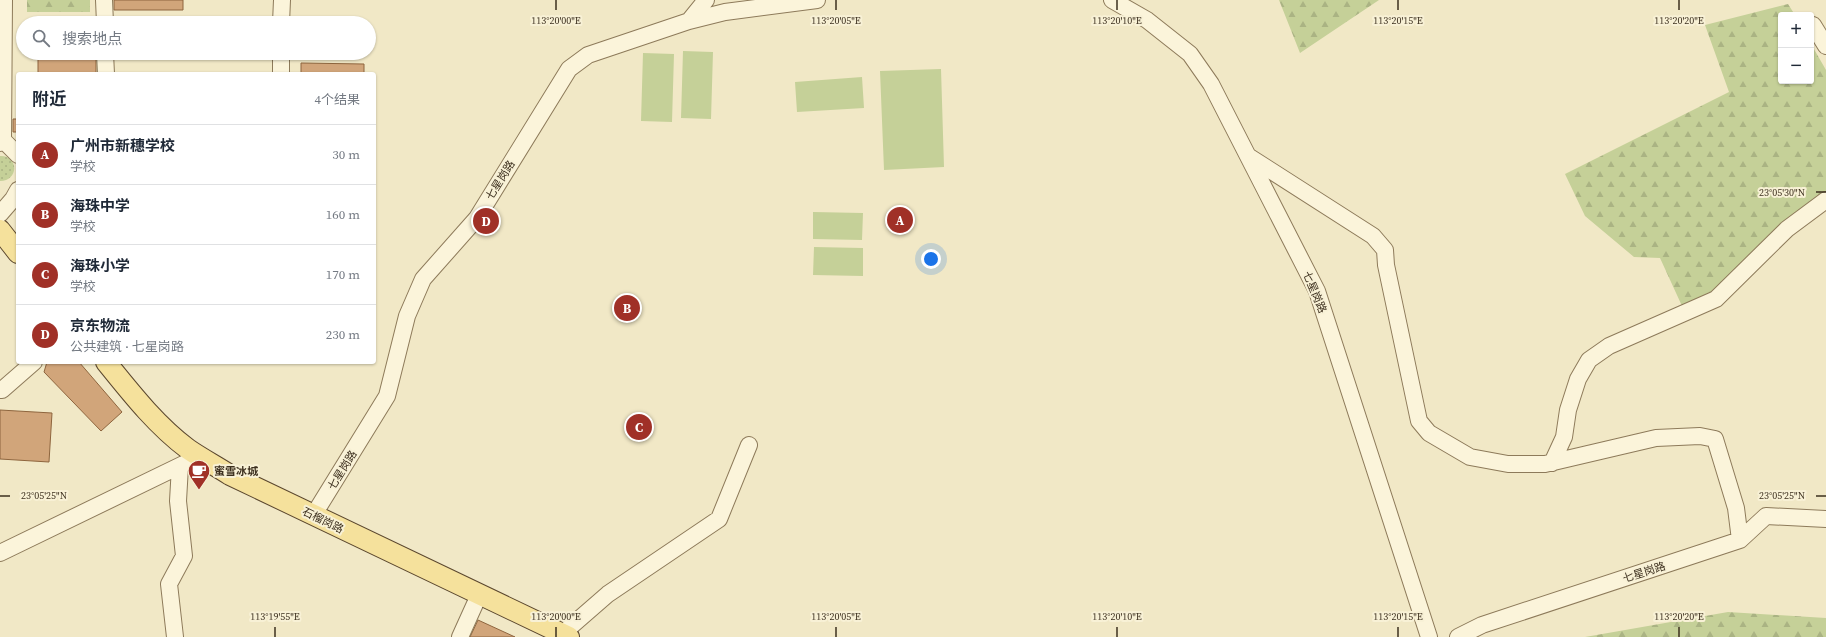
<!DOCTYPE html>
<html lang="zh">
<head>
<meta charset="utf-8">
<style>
  :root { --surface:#fff; --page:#f6f6f7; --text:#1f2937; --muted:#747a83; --line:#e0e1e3; --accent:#a03027 }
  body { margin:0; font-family:"Source Serif 4","Noto Sans SC",serif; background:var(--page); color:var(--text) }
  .controls { position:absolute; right:12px; top:12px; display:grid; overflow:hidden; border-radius:4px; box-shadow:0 1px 3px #0004 }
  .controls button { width:36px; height:36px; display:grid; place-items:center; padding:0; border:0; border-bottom:1px solid var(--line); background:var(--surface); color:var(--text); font:20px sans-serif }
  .you { position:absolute; left:931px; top:259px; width:14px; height:14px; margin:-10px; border:3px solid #fff; border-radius:50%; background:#1a73e8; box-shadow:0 0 0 6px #1a73e833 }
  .badge { display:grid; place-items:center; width:26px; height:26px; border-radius:50%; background:var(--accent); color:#fff; font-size:13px; font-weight:700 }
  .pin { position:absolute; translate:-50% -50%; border:2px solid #fff; box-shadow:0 1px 4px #0006 }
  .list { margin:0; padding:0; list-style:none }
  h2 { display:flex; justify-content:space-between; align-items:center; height:52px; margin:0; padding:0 16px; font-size:17px }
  h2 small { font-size:13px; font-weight:400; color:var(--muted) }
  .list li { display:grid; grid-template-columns:26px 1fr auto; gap:12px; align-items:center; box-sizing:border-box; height:60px; padding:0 16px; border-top:1px solid var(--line) }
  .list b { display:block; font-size:15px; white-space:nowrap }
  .list p { margin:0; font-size:13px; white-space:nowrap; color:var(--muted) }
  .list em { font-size:13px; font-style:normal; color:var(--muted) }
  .icon { flex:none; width:22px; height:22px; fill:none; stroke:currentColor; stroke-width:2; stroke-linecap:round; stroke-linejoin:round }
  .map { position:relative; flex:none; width:1826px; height:637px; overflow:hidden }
  .search { position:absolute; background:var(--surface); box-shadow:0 1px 3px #0004; left:16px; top:16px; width:360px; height:44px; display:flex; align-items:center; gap:10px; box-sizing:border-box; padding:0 14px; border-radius:22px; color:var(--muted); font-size:15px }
  .panel { position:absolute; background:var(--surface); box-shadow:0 1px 3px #0004; left:16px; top:72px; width:360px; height:292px; border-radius:4px }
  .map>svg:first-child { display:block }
  .grass { fill:url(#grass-dots) }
  .forest { fill:url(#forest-firs) }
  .park { fill:#c5d098 }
  .building { fill:#d1a57a; stroke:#8e653e }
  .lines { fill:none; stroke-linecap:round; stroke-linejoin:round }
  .minor-casing { stroke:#8d7a5a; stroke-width:18 }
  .major-casing { stroke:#5b472e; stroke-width:22 }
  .minor { stroke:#fbf4da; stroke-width:16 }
  .major { stroke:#f5e19c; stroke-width:20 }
  .ticks { fill:none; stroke:#3d301f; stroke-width:1.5 }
  .labels { text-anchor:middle; stroke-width:4; stroke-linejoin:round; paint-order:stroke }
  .street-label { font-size:11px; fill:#3d301f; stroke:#f8f1d6 }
  .poi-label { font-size:11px; font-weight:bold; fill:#3d301f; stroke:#f8f1d6; text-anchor:start }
  .ticks-label { font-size:10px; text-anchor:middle; fill:#3d301f; stroke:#f8f1d6; stroke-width:4; stroke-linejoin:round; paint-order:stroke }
</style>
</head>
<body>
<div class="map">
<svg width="1826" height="637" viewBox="0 0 1826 637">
  <defs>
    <pattern id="grass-dots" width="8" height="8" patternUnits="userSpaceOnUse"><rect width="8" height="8" fill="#c5d098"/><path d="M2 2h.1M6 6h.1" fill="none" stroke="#aab383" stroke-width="1.8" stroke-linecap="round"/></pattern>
    <pattern id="forest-firs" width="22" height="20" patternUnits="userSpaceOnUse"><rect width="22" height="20" fill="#c5d098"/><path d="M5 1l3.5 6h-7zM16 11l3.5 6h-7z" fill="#aab383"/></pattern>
  </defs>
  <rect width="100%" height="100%" fill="#f1e8c6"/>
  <path class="grass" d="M0,156C19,155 19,181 0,181Z"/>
  <path class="forest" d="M27,0H90V12H27Z
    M1279,0H1379L1300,53Z
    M1788,4L1795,15H1781V81H1811V44L1826,70V198L1720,288L1682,306L1660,258L1634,257L1585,216L1565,174L1729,92L1705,25Z
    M1728,612L1826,618V637H1585Z"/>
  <path class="park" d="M37,20H95V23H37Z
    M683,51L713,52L711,119L681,118Z
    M36,53H95V55H36Z
    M643,53L674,54L672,122L641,121Z
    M941,69L944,167L884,170L880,71Z
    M862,77L864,108L797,112L795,82Z
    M813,212L863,213L862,240L813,239Z
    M814,247L863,248V276L813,275Z"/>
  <path class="building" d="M114,0H183V10H114Z
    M38,59H96V74H38Z
    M301,63L364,64V74H301Z
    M13,119H18V132H13Z
    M47,362H79L122,412L101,431L44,372Z
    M0,410L52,413L49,462L0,459Z
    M478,620L515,637H470Z"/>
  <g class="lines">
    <g class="minor-casing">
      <path id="minor" d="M104,0L105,23
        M1112,0L1147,20L1190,54L1211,84L1317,291L1429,637
        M689,21L706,0
        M281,23L282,0
        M1813,25L1826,46
        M105,53L106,74
        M281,74V53
        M3,140L18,155
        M0,143L3,140L4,0
        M1248,156L1373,236L1385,250L1386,265L1419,421L1429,433L1470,457L1508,464H1545L1656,438L1700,436L1715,439L1736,508L1740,540
        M0,214L13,199L18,190
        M0,390H2L34,362
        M1552,463L1564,437L1568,410L1578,379L1589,360L1609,346L1716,299L1787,229L1826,200
        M313,516L387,396L407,316L423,279L477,218L569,69L588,55L689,21L725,12L817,0
        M0,553L200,456
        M562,634L608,594L719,519L749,445
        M175,637L169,584L184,556L178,501L180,466
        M460,637L479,595
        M1458,637L1482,625L1740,540L1766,516L1826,519"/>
    </g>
    <g class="major-casing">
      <path id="major" d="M0,230L18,253
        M106,362C131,393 156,425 188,449C201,458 216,466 230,475L569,637"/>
    </g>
    <use href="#minor" class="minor"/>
    <use href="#major" class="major"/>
  </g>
  <path class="ticks" d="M556,0V10M836,0V10M1117,0V10M1398,0V10M1679,0V10M1816,192H1826M0,496H10M1816,496H1826M275,627V637M556,627V637M836,627V637M1117,627V637M1398,627V637M1679,627V637"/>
  <defs>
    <g id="cafe-pin" transform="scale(1.15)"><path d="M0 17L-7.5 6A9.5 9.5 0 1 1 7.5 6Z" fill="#a03027" stroke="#f8f1d6"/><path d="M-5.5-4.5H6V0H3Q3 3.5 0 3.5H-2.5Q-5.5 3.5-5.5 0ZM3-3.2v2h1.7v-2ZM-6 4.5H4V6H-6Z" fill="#fff"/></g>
  </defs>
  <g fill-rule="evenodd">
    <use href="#cafe-pin" x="199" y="471"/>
  </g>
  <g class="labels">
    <g class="street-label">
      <text transform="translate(500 180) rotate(-58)" y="4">七星岗路</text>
      <text transform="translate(1315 292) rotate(67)" y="4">七星岗路</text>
      <text transform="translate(342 470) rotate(-58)" y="4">七星岗路</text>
      <text transform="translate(323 520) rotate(26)" y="4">石榴岗路</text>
      <text transform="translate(1644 572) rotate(-18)" y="4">七星岗路</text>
    </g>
    <g class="poi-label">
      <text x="214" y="475">蜜雪冰城</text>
    </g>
  </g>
  <g class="ticks-label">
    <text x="556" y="24">113°20'00"E</text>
    <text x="836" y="24">113°20'05"E</text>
    <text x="1117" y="24">113°20'10"E</text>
    <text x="1398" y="24">113°20'15"E</text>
    <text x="1679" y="24">113°20'20"E</text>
    <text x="1782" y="196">23°05'30"N</text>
    <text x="44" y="499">23°05'25"N</text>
    <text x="1782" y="499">23°05'25"N</text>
    <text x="275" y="620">113°19'55"E</text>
    <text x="556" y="620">113°20'00"E</text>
    <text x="836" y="620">113°20'05"E</text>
    <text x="1117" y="620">113°20'10"E</text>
    <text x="1398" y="620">113°20'15"E</text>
    <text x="1679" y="620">113°20'20"E</text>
  </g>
</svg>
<div class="controls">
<button>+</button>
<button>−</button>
</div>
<div class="you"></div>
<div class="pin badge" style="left:900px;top:220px">A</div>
<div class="pin badge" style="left:627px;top:308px">B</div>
<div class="pin badge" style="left:639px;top:427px">C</div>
<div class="pin badge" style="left:486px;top:221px">D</div>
<div class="search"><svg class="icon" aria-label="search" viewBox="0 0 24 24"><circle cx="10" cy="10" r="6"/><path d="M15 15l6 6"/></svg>搜索地点</div>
<section class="panel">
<h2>附近<small>4个结果</small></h2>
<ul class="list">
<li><span class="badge">A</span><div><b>广州市新穗学校</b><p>学校</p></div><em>30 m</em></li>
<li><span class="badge">B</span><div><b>海珠中学</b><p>学校</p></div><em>160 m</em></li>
<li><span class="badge">C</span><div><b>海珠小学</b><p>学校</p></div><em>170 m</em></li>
<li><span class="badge">D</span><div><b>京东物流</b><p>公共建筑 · 七星岗路</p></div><em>230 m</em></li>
</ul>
</section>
</div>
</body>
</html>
